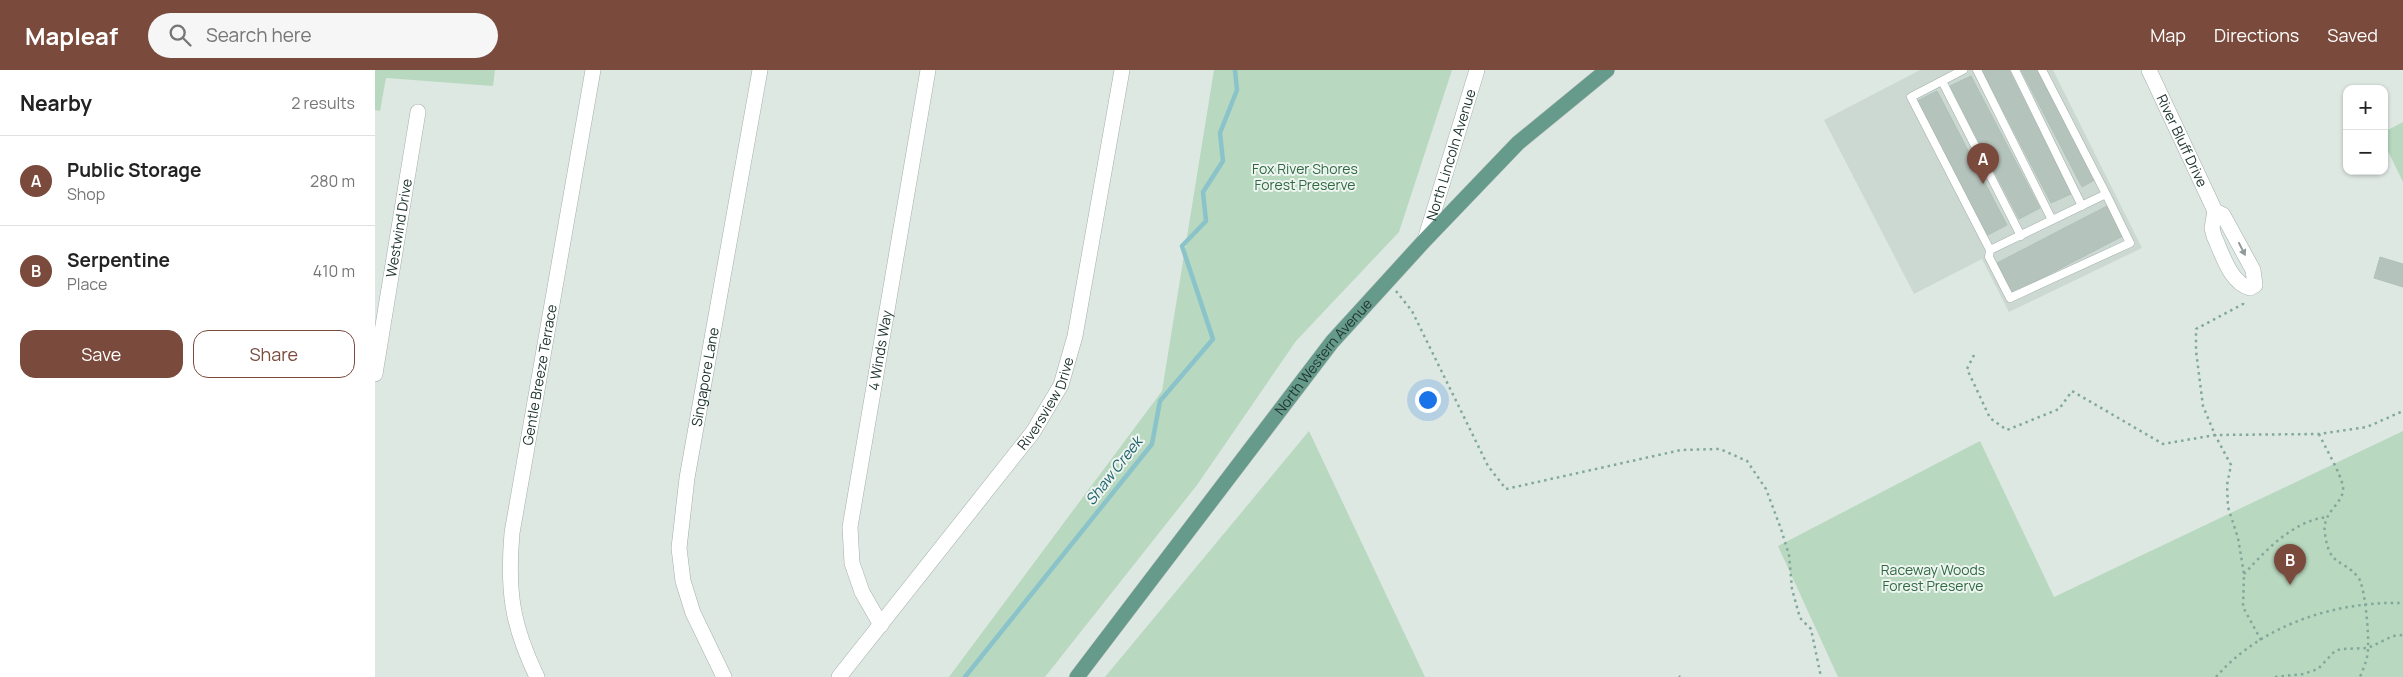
<!DOCTYPE html>
<html lang="en">
<head>
<meta charset="utf-8">
<style>
  :root { --surface:#fff; --page:#f6f6f6; --text:#222; --muted:#767676; --line:#e0e0e0; --accent:#7a4a3d }
  body { margin:0; font-family:Manrope,sans-serif; background:var(--page); color:var(--text) }
  .controls { position:absolute; right:15px; top:15px; display:grid; overflow:hidden; border-radius:10px; box-shadow:0 1px 4px #0004 }
  .controls button { width:45px; height:45px; display:grid; place-items:center; padding:0; border:0; border-bottom:1px solid var(--line); background:var(--surface); color:var(--text); font:25px sans-serif }
  .you { position:absolute; left:1052px; top:329px; width:18px; height:18px; margin:-12px; border:4px solid #fff; border-radius:50%; background:#1a73e8; box-shadow:0 0 0 8px #1a73e833 }
  .badge { display:grid; place-items:center; width:32px; height:32px; border-radius:50%; background:var(--accent); color:#fff; font-size:16px; font-weight:700 }
  .pin { position:absolute; translate:-50% -41px; filter:drop-shadow(0 1px 2px #0008) }
  .pin::after { content:''; position:absolute; top:26px; width:18px; height:15px; background:inherit; clip-path:polygon(0 0,100% 0,50% 100%) }
  .list { margin:0; padding:0; list-style:none }
  h2 { display:flex; justify-content:space-between; align-items:center; height:65px; margin:0; padding:0 20px; font-size:21px }
  h2 small { font-size:16px; font-weight:400; color:var(--muted) }
  .list li { display:grid; grid-template-columns:32px 1fr auto; gap:15px; align-items:center; box-sizing:border-box; height:90px; padding:0 20px; border-top:1px solid var(--line) }
  .list b { display:block; font-size:19px; white-space:nowrap }
  .list p { margin:0; font-size:16px; white-space:nowrap; color:var(--muted) }
  .list em { font-size:16px; font-style:normal; color:var(--muted) }
  .actions { display:flex; gap:10px; padding:15px 20px }
  .actions a { flex:1; padding:11px 0; border:1px solid var(--accent); border-radius:15px; text-align:center; font-size:18px; color:var(--accent) }
  .actions .main { background:var(--accent); color:#fff }
  .icon { flex:none; width:28px; height:28px; fill:none; stroke:currentColor; stroke-width:2; stroke-linecap:round; stroke-linejoin:round }
  .map { position:relative; flex:none; width:2028px; height:607px; overflow:hidden }
  header { display:flex; align-items:center; gap:30px; box-sizing:border-box; height:70px; padding:0 25px; background:var(--accent); color:#fff }
  header strong { font-size:24px }
  nav { display:flex; gap:28px; margin-inline-start:auto; font-size:18px }
  .search { width:350px; height:45px; background:var(--page); display:flex; align-items:center; gap:12px; box-sizing:border-box; padding:0 18px; border-radius:28px; color:var(--muted); font-size:19px }
  main { display:flex }
  aside { flex:1; background:var(--surface) }
  .map>svg:first-child { display:block }
  .built { fill:#ccd8d2 }
  .green { fill:#b8d8bf }
  .lines { fill:none; stroke-linecap:round; stroke-linejoin:round }
  .stream { stroke:#8ac3ca; stroke-width:4.5 }
  .building { fill:#b4c3bc; stroke:#b1c1ba }
  .lane-casing { stroke:#a2afaa; stroke-width:9 }
  .street-casing { stroke:#a2afaa; stroke-width:16 }
  .primary-casing { stroke:#bcc3c1; stroke-width:16 }
  .path { stroke:#81a99b; stroke-width:2.5; stroke-dasharray:2.5 4; stroke-linecap:butt }
  .lane { stroke:#fff; stroke-width:8 }
  .street { stroke:#fff; stroke-width:15 }
  .primary { stroke:#669a8b; stroke-width:15 }
  .oneway { fill:#909a98 }
  .labels { text-anchor:middle; stroke-width:4; stroke-linejoin:round; paint-order:stroke }
  .street-label { font-size:14px; fill:#213630; stroke:#eef5f1 }
  .park-label { font-size:14px; fill:#2f6a43; stroke:#eef5f1 }
  .water-label { font-size:15px; font-style:italic; fill:#21636d; stroke:#eef5f1 }
</style>
</head>
<body>
<header>
<strong>Mapleaf</strong>
<div class="search"><svg class="icon" aria-label="search" viewBox="0 0 24 24"><circle cx="10" cy="10" r="6"/><path d="M15 15l6 6"/></svg>Search here</div>
<nav><a>Map</a><a>Directions</a><a>Saved</a></nav>
</header>
<main>
<aside>
<h2>Nearby<small>2 results</small></h2>
<ul class="list">
<li><span class="badge">A</span><div><b>Public Storage</b><p>Shop</p></div><em>280 m</em></li>
<li><span class="badge">B</span><div><b>Serpentine</b><p>Place</p></div><em>410 m</em></li>
</ul>
<div class="actions"><a class="main">Save</a><a>Share</a></div>
</aside>
<div class="map">
<svg width="2028" height="607" viewBox="0 0 2028 607">
  <rect width="100%" height="100%" fill="#dee8e3"/>
  <path class="built" d="M1545,0H1678L1767,178L1634,242L1607,189L1539,224L1449,50Z"/>
  <path class="green" d="M0,0H120L118,16L11,8L5,41L0,40Z
    M839,0H1077L1024,162L921,271L822,415L670,607H574L787,321Z
    M2028,52V112L2009,73V62Z
    M934,361L1050,607H730Z
    M2028,361V607H1463L1403,476L1605,371L1679,527Z"/>
  <g class="lines">
    <path class="stream" d="M590,607L777,374L785,331L838,269L807,176L831,151L828,122L848,91L845,63L862,20L860,0"/>
  </g>
  <path class="building" d="M1607,0H1634L1696,124L1676,133Z
    M1646,0H1664L1721,109L1707,117Z
    M1596,6L1665,138L1644,149L1575,16Z
    M1562,21L1632,155L1611,166L1542,31Z
    M1732,136L1748,166L1638,223L1622,193Z
    M2005,187L2028,194V217L1999,208Z"/>
  <g class="lines">
    <g class="lane-casing">
      <path id="lane" d="M1588,0L1536,27L1615,180L1614,187L1635,228L1755,173L1731,124L1615,180
        M1602,0L1677,150
        M1640,0L1707,136
        M1667,0L1731,124
        M1567,11L1646,166"/>
    </g>
    <g class="street-casing">
      <g id="street">
        <path id="s1" d="M1774,0L1840,141L1837,158L1839,166C1847,183 1855,213 1875,218L1880,215L1878,200L1848,145L1840,141"/>
        <path id="s2" d="M1050,170L1102,0"/>
        <path id="s3" d="M0,304L43,42"/>
        <path id="s4" d="M506,555L487,522L477,493L475,457L553,0"/>
        <path id="s5" d="M162,607C137,555 132,521 137,463L218,0"/>
        <path id="s6" d="M349,607L318,543L308,511L304,478L312,408L385,0"/>
        <path id="s7" d="M464,607L658,362L686,315L700,266L747,0"/>
      </g>
    </g>
    <g class="primary-casing">
      <g id="primary">
        <path id="s8" d="M702,607L957,272L1050,170L1143,73L1232,0"/>
      </g>
    </g>
    <path class="path" d="M1021,221L1037,241L1113,396L1131,419L1306,380L1345,379L1372,391L1391,419L1406,459L1414,485L1417,519L1425,548L1436,559L1446,607
      M1599,285L1592,299L1615,348L1632,360L1684,339L1697,321L1788,374L1840,365L1828,336L1821,281V259L1868,234V230
      M1944,364C1950,377 1966,404 1968,417C1970,434 1946,441 1950,464C1955,498 1966,487 1983,507C1990,515 1994,565 1993,578C1993,588 1989,597 1985,607
      M1869,504C1891,480 1918,451 1952,447
      M1886,570L1868,537L1869,504L1863,468L1853,437L1852,415L1856,395L1840,365L1944,364L1992,357L2028,341
      M1304,606L1305,607
      M1841,607C1886,555 1961,531 2028,533
      M1900,607L1928,604L1943,599L1960,581L1966,579L1993,578L2018,566L2028,565"/>
    <use href="#lane" class="lane"/>
    <use href="#street" class="street"/>
    <use href="#primary" class="primary"/>
  </g>
  <defs><path id="oneway-solid" d="M-6-.8H1V-3.2L6.5 0L1 3.2V.8H-6Z" transform="scale(1.25)"/></defs>
  <use class="oneway" href="#oneway-solid" transform="translate(1867 179) rotate(63)"/>
  <g class="labels">
    <g class="street-label">
      <text dy="5" stroke="none"><textPath href="#s1" startOffset="78">River Bluff Drive</textPath></text>
      <text dy="5" stroke="none"><textPath href="#s2" startOffset="89">North Lincoln Avenue</textPath></text>
      <text dy="5" stroke="none"><textPath href="#s3" startOffset="148">Westwind Drive</textPath></text>
      <text dy="5" stroke="none"><textPath href="#s4" startOffset="284">4 Winds Way</textPath></text>
      <text dy="5" stroke="none"><textPath href="#s8" startOffset="404">North Western Avenue</textPath></text>
      <text dy="5" stroke="none"><textPath href="#s5" startOffset="309">Gentle Breeze Terrace</textPath></text>
      <text dy="5" stroke="none"><textPath href="#s6" startOffset="311">Singapore Lane</textPath></text>
      <text dy="5" stroke="none"><textPath href="#s7" startOffset="344">Riversview Drive</textPath></text>
    </g>
    <g class="park-label">
      <text x="930" y="104">Fox River Shores<tspan x="930" dy="16">Forest Preserve</tspan></text>
      <text x="1558" y="505">Raceway Woods<tspan x="1558" dy="16">Forest Preserve</tspan></text>
    </g>
    <g class="water-label">
      <text transform="translate(739 401) rotate(-52)" y="5">Shaw Creek</text>
    </g>
  </g>
</svg>
<div class="controls">
<button>+</button>
<button>−</button>
</div>
<div class="you"></div>
<div class="pin badge" style="left:1608px;top:114px">A</div>
<div class="pin badge" style="left:1915px;top:515px">B</div>
</div>
</main>
</body>
</html>
